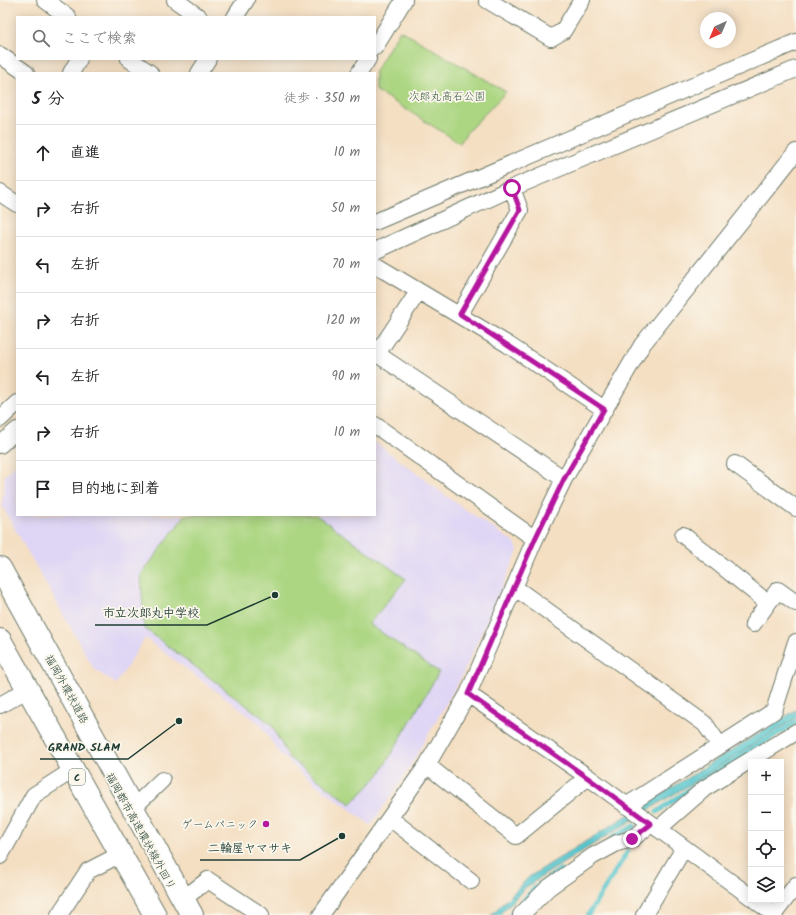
<!DOCTYPE html>
<html lang="ja">
<head>
<meta charset="utf-8">
<style>
  :root { --surface:#fff; --page:#f2f2f2; --text:#202124; --muted:#757577; --line:#e0e0e0 }
  body { margin:0; font-family:Kalam,"Klee One",sans-serif; background:var(--page); color:var(--text) }
  .controls { position:absolute; right:12px; bottom:12px; display:grid; overflow:hidden; border-radius:0px; box-shadow:0 2px 10px #0003 }
  .controls button { width:36px; height:36px; display:grid; place-items:center; padding:0; border:0; border-bottom:1px solid var(--line); background:var(--surface); color:var(--text); font:20px sans-serif }
  .compass { position:absolute; left:700px; top:12px; width:36px; height:36px; border-radius:50%; background:var(--surface); box-shadow:0 2px 10px #0003; rotate:224deg }
  .stop { position:absolute; width:12px; height:12px; margin:-9px; border:3px solid #b5179e; border-radius:50%; background:#fff }
  .stop.end { background:#b5179e; border-color:#fff; box-shadow:0 1px 4px #0008 }
  .list { margin:0; padding:0; list-style:none }
  h2 { display:flex; justify-content:space-between; align-items:center; height:52px; margin:0; padding:0 16px; font-size:17px }
  h2 small { font-size:13px; font-weight:400; color:var(--muted) }
  .list li { display:grid; grid-template-columns:26px 1fr auto; gap:12px; align-items:center; box-sizing:border-box; height:56px; padding:0 16px; border-top:1px solid var(--line) }
  .list b { display:block; font-size:15px; white-space:nowrap }
  .list em { font-size:13px; font-style:normal; color:var(--muted) }
  .icon { flex:none; width:22px; height:22px; fill:none; stroke:currentColor; stroke-width:2; stroke-linecap:round; stroke-linejoin:round }
  .map { position:relative; flex:none; width:796px; height:915px; overflow:hidden }
  .search { position:absolute; background:var(--surface); box-shadow:0 2px 10px #0003; left:16px; top:16px; width:360px; height:44px; display:flex; align-items:center; gap:10px; box-sizing:border-box; padding:0 14px; border-radius:0px; color:var(--muted); font-size:15px }
  .panel { position:absolute; background:var(--surface); box-shadow:0 2px 10px #0003; left:16px; top:72px; width:360px; height:444px; border-radius:0px }
  .map>svg:first-child { display:block }
  .built { fill:#dfd5f5 }
  .green { fill:#acd682; stroke:#668a5b }
  .water { fill:#59c7cf; stroke:#3c8282 }
  .lines { fill:none; stroke-linecap:round; stroke-linejoin:round }
  .stream { stroke:#59c7cf; stroke-width:5 }
  .minor-casing { stroke:#6a7666; stroke-width:18 }
  .highway-casing { stroke:#6a7666; stroke-width:24 }
  .minor { stroke:#fff; stroke-width:16 }
  .highway { stroke:#fff; stroke-width:22 }
  .route { stroke:#b5179e; stroke-width:5 }
  .poi-dot { fill:#b5179e; stroke:#fbf7ec; stroke-width:1.5 }
  .labels { text-anchor:middle; stroke-width:3.5; stroke-linejoin:round; paint-order:stroke }
  .shield { fill:#fbf7ec; stroke:#61756b; stroke-width:1 }
  .shield-label { font-size:10px; font-weight:bold; fill:#1f3d34 }
  .park-label { font-size:11px; fill:#3b5c44; stroke:#fbf7ec }
  .street-label { font-size:11px; fill:#1f3d34; stroke:#fbf7ec }
  .poi-label { font-size:11px; fill:#1f3d34; stroke:#fbf7ec; text-anchor:end }
  .leader { fill:none; stroke:#1f3d34; stroke-width:1.5 }
  .callout-dot { fill:#1f3d34; stroke:#fbf7ec; stroke-width:1.5 }
  .callout-label { font-size:12px; text-anchor:middle; font-weight:bold; fill:#1f3d34; stroke:#fbf7ec; stroke-width:3.5; stroke-linejoin:round; paint-order:stroke }
</style>
</head>
<body>
<div class="map">
<svg width="796" height="915" viewBox="0 0 796 915">
  <rect width="100%" height="100%" fill="#fbf7ec"/>
  <filter id="ink" filterUnits="userSpaceOnUse"><feTurbulence type="fractalNoise" baseFrequency=".025" numOctaves="2"/><feDisplacementMap in="SourceGraphic" scale="8" xChannelSelector="R" yChannelSelector="G"/><feConvolveMatrix kernelMatrix="1 2 1 2 8 2 1 2 1" color-interpolation-filters="sRGB"/></filter>
  <filter id="wash" filterUnits="userSpaceOnUse"><feTurbulence type="fractalNoise" baseFrequency=".012" numOctaves="4" result="noise"/><feDisplacementMap in="SourceGraphic" scale="16" xChannelSelector="R" yChannelSelector="G"/><feGaussianBlur stdDeviation="0.9" result="paint"/><feColorMatrix in="noise" values="0 0 0 0 0 0 0 0 0 0 0 0 0 0 0 0 0 1.4 0 .05"/><feComposite in="paint" operator="in"/></filter>
  <g filter="url(#wash)">
    <rect width="100%" height="100%" fill="#f4dfc3"/>
    <path class="built" d="M375,442L453,501L515,543L518,551L462,676L404,777L371,825L307,778L280,754L260,724L145,638L116,684L94,669L2,506L5,475L17,463V515H375Z"/>
    <path class="green" d="M400,30L506,92L467,132L460,143L375,90V73H374Z
      M185,515H316L406,579L369,624L439,672L379,775L351,804L289,758L271,724L144,628L141,575Z"/>
    <path class="water" d="M796,710V718L552,870L526,887L499,915H491L529,877Z"/>
    <g class="lines">
      <path class="stream" d="M657,812L704,779L796,722
        M612,838L634,826
        M511,915L534,889L560,870
        M588,915L628,851"/>
    </g>
  </g>
  <g filter="url(#ink)">
    <g class="lines">
      <g class="minor-casing">
        <path id="minor" d="M45,0L68,17
          M175,0L199,17
          M487,0L551,38L563,31L582,0
          M235,17L246,0
          M375,47L404,0
          M0,55L26,73
          M129,59L150,73
          M71,73L79,59
          M199,73L208,59
          M359,73L368,59
          M0,193L17,204
          M375,222L796,42
          M375,251L512,188L796,69
          M375,265L507,344L604,409
          M418,292L377,354L564,479
          M460,314L520,210L512,188
          M0,419L17,403
          M375,425L535,539
          M0,445L17,430
          M735,464L796,508
          M683,535L768,603L778,590L796,603
          M514,587L705,724L720,746
          M753,624L768,603
          M468,694L588,777L751,897
          M0,705L25,691
          M427,765L516,836L588,777
          M626,806L774,711L796,642
          M133,808L162,780
          M391,819L471,881
          M658,829L705,788L796,732
          M0,856L34,795L70,772
          M183,899L208,880L261,915
          M755,900L775,915
          M774,914L796,885
          M59,915L88,871L117,856
          M321,915L427,765L468,694L535,539L564,479L642,345L796,152
          M521,915L548,888L593,856L617,843L632,839L651,824
          M644,915L684,848"/>
      </g>
      <g class="highway-casing">
        <path id="highway" d="M0,568L192,915
          M0,640L155,915"/>
      </g>
      <use href="#minor" class="minor"/>
      <use href="#highway" class="highway"/>
    </g>
  </g>
  <g class="lines" filter="url(#ink)">
    <path class="route" d="M512,188L520,210L460,314L604,409L564,479L535,539L468,694L588,778L651,824L632,839"/>
  </g>
  <circle class="poi-dot" cx="266" cy="824" r="4"/>
  <g class="labels">
    <rect class="shield" x="69" y="769" width="16" height="16" rx="3"/>
    <g class="shield-label">
      <text x="77" y="781">C</text>
    </g>
    <g class="park-label">
      <text x="447" y="100">次郎丸高石公園</text>
    </g>
    <g class="street-label">
      <text transform="translate(67 689) rotate(61)" y="4">福岡外環状道路</text>
      <text transform="translate(141 831) rotate(61)" y="4">福岡都市高速環状線外回り</text>
    </g>
    <g class="poi-label">
      <text x="258" y="828">ゲームパニック</text>
    </g>
  </g>
  <path class="leader" d="M275 595L207 625H95M179 721L128 759H40M342 836L300 860H200"/>
  <g class="callout-dot">
    <circle cx="275" cy="595" r="4"/>
    <circle cx="179" cy="721" r="4"/>
    <circle cx="342" cy="836" r="4"/>
  </g>
  <g class="callout-label">
    <text x="151" y="617">市立次郎丸中学校</text>
    <text x="84" y="751">GRAND SLAM</text>
    <text x="250" y="852">二輪屋ヤマサキ</text>
  </g>
</svg>
<div class="controls">
<button>+</button>
<button>−</button>
<button><svg class="icon" aria-label="locate" viewBox="0 0 24 24"><circle cx="12" cy="12" r="6"/><path d="M12 2v4M12 18v4M2 12h4M18 12h4"/></svg></button>
<button><svg class="icon" aria-label="layers" viewBox="0 0 24 24"><path d="M12 4l9 5-9 5-9-5zM3 14l9 5 9-5"/></svg></button>
</div>
<svg class="compass" viewBox="-18 -18 36 36"><path d="M0-13l5 13h-10z" fill="#e53935"/><path d="M0 13l5-13h-10z" fill="#757577"/></svg>
<div class="stop" style="left:512px;top:188px"></div>
<div class="stop end" style="left:632px;top:839px"></div>
<div class="search"><svg class="icon" aria-label="search" viewBox="0 0 24 24"><circle cx="10" cy="10" r="6"/><path d="M15 15l6 6"/></svg>ここで検索</div>
<section class="panel">
<h2>5 分<small>徒歩 · 350 m</small></h2>
<ul class="list">
<li><svg class="icon" aria-label="ahead" viewBox="0 0 24 24"><path d="M12 20V5M6 11l6-6 6 6"/></svg><div><b>直進</b></div><em>10 m</em></li>
<li><svg class="icon" aria-label="right" viewBox="0 0 24 24"><path d="M7 20v-9h11M14 6l5 5-5 5"/></svg><div><b>右折</b></div><em>50 m</em></li>
<li><svg class="icon" aria-label="left" viewBox="0 0 24 24"><path d="M17 20v-9H6M10 6l-5 5 5 5"/></svg><div><b>左折</b></div><em>70 m</em></li>
<li><svg class="icon" aria-label="right" viewBox="0 0 24 24"><path d="M7 20v-9h11M14 6l5 5-5 5"/></svg><div><b>右折</b></div><em>120 m</em></li>
<li><svg class="icon" aria-label="left" viewBox="0 0 24 24"><path d="M17 20v-9H6M10 6l-5 5 5 5"/></svg><div><b>左折</b></div><em>90 m</em></li>
<li><svg class="icon" aria-label="right" viewBox="0 0 24 24"><path d="M7 20v-9h11M14 6l5 5-5 5"/></svg><div><b>右折</b></div><em>10 m</em></li>
<li><svg class="icon" aria-label="arrive" viewBox="0 0 24 24"><path d="M6 21V4h12l-3 4 3 4H6"/></svg><div><b>目的地に到着</b></div></li>
</ul>
</section>
</div>
</body>
</html>
